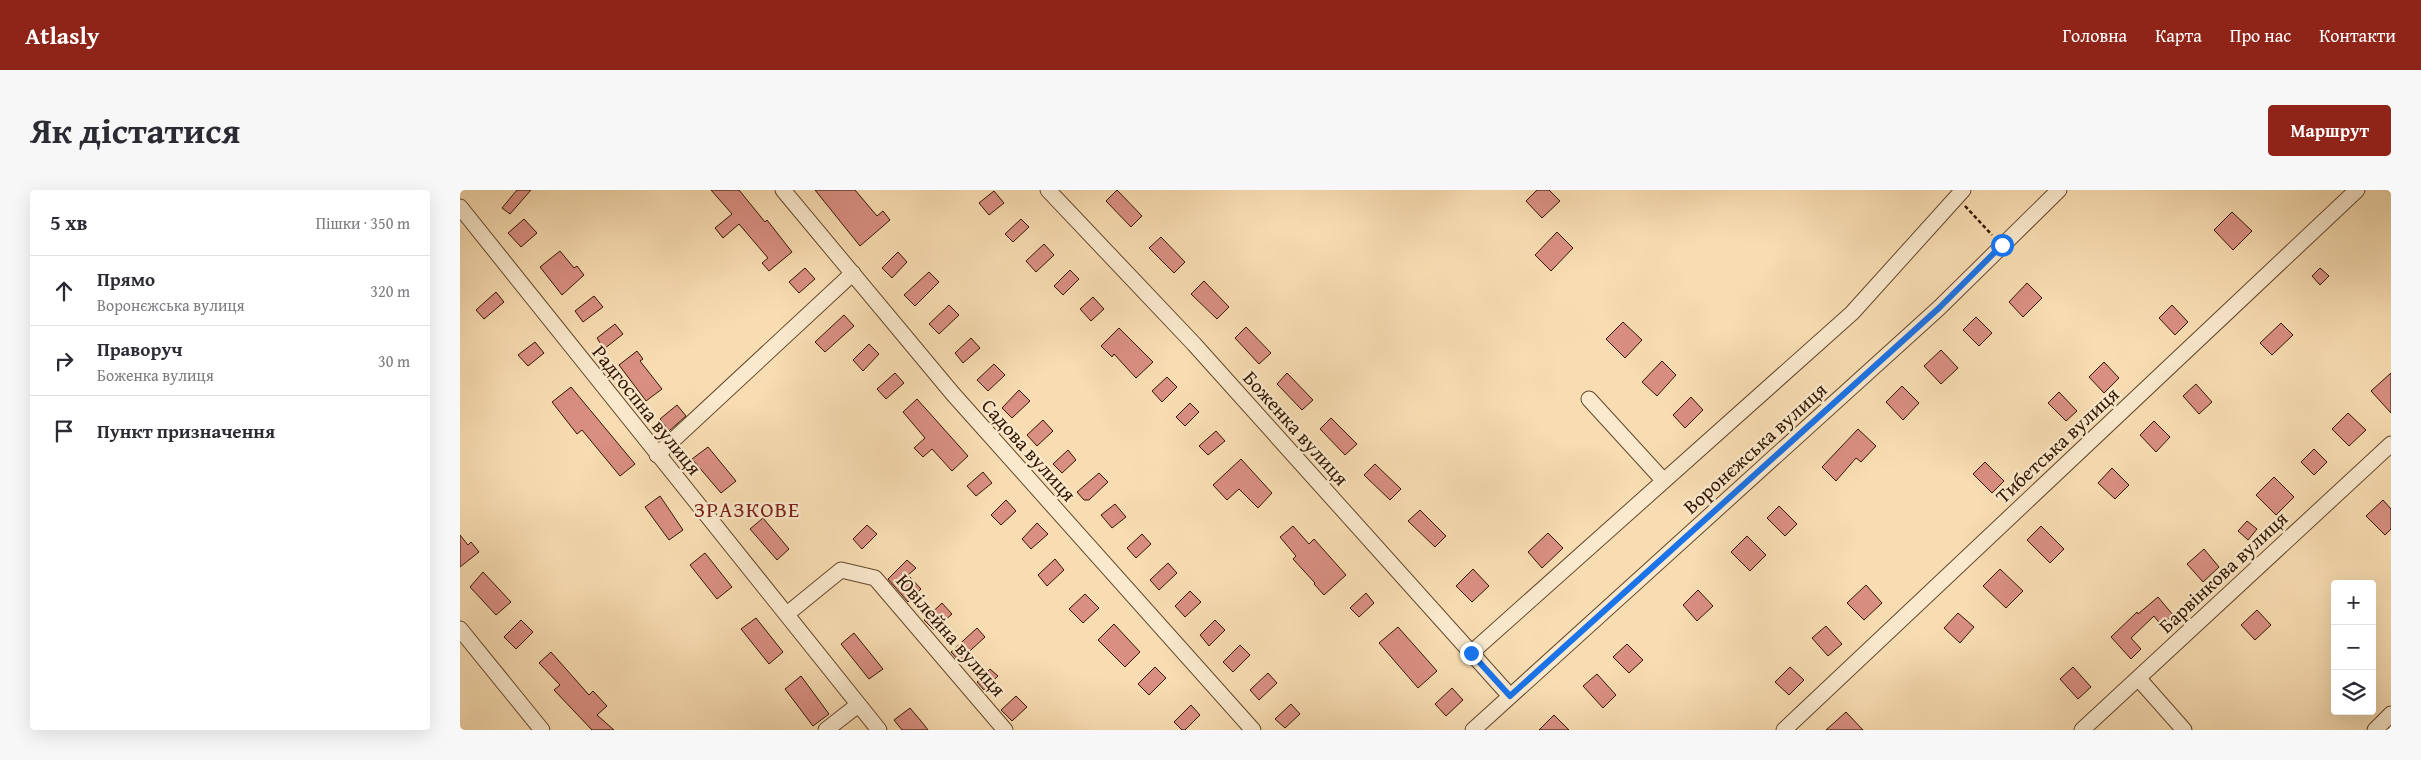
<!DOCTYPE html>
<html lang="uk">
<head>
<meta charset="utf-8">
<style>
  :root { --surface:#fff; --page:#f7f7f7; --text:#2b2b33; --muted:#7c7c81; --line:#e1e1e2; --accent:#8f2418 }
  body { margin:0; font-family:"Gentium Book Plus",serif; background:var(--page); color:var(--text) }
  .controls { position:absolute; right:15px; bottom:15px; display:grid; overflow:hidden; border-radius:5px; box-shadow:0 5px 20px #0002 }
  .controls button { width:45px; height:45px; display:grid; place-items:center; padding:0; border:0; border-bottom:1px solid var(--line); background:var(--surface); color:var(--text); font:25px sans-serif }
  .stop { position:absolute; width:15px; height:15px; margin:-11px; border:4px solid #1a73e8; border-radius:50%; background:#fff }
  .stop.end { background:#1a73e8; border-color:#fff; box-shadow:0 1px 5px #0008 }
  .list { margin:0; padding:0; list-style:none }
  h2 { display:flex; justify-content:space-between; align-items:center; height:65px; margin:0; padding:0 20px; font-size:21px }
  h2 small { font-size:16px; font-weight:400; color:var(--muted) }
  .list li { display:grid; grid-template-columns:32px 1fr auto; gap:15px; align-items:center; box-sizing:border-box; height:70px; padding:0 20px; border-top:1px solid var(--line) }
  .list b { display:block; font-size:19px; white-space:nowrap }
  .list p { margin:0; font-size:16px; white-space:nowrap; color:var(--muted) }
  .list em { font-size:16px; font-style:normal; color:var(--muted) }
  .icon { flex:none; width:28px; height:28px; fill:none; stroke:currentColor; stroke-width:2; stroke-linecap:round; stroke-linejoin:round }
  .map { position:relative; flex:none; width:1931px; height:540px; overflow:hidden; border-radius:5px }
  header { display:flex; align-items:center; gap:30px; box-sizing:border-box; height:70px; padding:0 25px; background:var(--accent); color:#fff }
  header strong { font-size:24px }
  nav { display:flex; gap:28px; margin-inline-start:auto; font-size:18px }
  .intro { display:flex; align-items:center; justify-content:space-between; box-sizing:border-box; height:120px; padding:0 30px }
  h1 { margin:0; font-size:35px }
  .button { padding:12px 22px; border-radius:5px; background:var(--accent); color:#fff; font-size:18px; font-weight:700 }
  main { display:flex; gap:30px; padding:0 30px }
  aside { flex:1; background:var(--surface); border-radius:5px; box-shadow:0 5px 20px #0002 }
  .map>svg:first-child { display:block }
  .building { fill:#d98f82; stroke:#331700 }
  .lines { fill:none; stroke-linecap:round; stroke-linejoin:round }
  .street-casing { stroke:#64482c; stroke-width:17 }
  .path { stroke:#331700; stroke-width:2.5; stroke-dasharray:4 2.5; stroke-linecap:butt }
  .street { stroke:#fae9cd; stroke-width:15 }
  .route { stroke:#1a73e8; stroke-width:6 }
  .labels { text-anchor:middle; stroke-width:4.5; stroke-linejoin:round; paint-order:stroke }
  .street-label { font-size:20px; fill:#331700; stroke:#fae9cd }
  .quarter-label { font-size:22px; letter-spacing:1px; fill:#7a1f14; stroke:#fae9cd }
</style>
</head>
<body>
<header>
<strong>Atlasly</strong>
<nav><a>Головна</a><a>Карта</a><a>Про нас</a><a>Контакти</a></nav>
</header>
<div class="intro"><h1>Як дістатися</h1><a class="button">Маршрут</a></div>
<main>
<aside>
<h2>5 хв<small>Пішки · 350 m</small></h2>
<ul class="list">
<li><svg class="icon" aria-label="ahead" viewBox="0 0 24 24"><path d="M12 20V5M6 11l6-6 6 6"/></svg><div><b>Прямо</b><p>Воронєжська вулиця</p></div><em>320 m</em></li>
<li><svg class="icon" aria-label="right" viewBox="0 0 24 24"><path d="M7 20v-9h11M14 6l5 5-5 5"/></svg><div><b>Праворуч</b><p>Боженка вулиця</p></div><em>30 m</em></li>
<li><svg class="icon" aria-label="arrive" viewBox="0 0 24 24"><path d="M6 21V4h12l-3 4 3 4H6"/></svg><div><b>Пункт призначення</b></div></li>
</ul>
</aside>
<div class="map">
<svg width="1931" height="540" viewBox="0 0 1931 540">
  <rect width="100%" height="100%" fill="#f8ddb2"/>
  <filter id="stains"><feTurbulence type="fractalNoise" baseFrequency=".004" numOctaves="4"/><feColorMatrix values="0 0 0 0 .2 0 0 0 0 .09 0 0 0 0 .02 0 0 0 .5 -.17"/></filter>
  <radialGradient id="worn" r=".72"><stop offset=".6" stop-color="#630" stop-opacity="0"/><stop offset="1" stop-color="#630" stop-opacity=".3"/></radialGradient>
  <path class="building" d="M57,0H71L50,24L42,18Z
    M251,0H279L305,32L307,30L332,62L309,81L302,73L308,68L279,34L263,48L255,38L272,24Z
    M355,0H395L417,26L423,21L430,30L400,56Z
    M657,0L682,26L671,37L646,11Z
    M1077,0H1089L1100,11L1082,28L1066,11Z
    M534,1L544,13L529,25L519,13Z
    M1772,22L1792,41L1773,60L1754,40Z
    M64,29L77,43L61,57L48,43Z
    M561,29L569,37L553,52L545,44Z
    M1097,42L1113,58L1091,81L1075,65Z
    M701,47L725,72L714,83L689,58Z
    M584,54L594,65L576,82L566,71Z
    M100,61L114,78L117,76L124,85L102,105L80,77Z
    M438,62L447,72L432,88L422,78Z
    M345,78L355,89L339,103L329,92Z
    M1860,78L1869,86L1860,95L1852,86Z
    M610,80L619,89L603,105L594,96Z
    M469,82L479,92L455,116L444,105Z
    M744,91L769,117L757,129L731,104Z
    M1567,93L1582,108L1563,127L1549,112Z
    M36,102L44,112L24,129L16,120Z
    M134,106L143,117L123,132L115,121Z
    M633,107L644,119L631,131L620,119Z
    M489,115L499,125L479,144L469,134Z
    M1712,115L1728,132L1715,145L1699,128Z
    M384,125L394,136L365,162L355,152Z
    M1516,127L1532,143L1519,156L1503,140Z
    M1163,132L1182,150L1165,168L1146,149Z
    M1821,133L1833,145L1812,165L1800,153Z
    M155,134L163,144L144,159L137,148Z
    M786,137L811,163L799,174L775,148Z
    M659,138L693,172L676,188L654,164L652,167L641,156Z
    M511,148L520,158L503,173L495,163Z
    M75,152L84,163L68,176L58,165Z
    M409,154L419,164L403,181L393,170Z
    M1481,160L1498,178L1481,194L1464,176Z
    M177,161L183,169L180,171L202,199L186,211L159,175Z
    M1202,171L1216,185L1197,206L1182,192Z
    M1644,172L1659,188L1644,203L1629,187Z
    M534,174L545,185L528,201L517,190Z
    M435,183L444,193L426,209L417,199Z
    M827,183L853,210L842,220L817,194Z
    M1931,183V223L1911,201Z
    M707,187L717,197L702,212L692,201Z
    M1736,194L1752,212L1739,224L1723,206Z
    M1442,196L1459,213L1443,230L1426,212Z
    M111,197L175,274L160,286L122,240L117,244L92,212Z
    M559,200L570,211L552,228L542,218Z
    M1599,202L1617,221L1606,231L1588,213Z
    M1231,207L1243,220L1225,238L1213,225Z
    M457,209L508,266L492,281L472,259L463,267L454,258L465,248L443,222Z
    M730,213L739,222L725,236L716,227Z
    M217,215L226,226L209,241L200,229Z
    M1888,223L1906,240L1889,256L1872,239Z
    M871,228L897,254L885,265L860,239Z
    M583,230L593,241L577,256L567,245Z
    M1694,231L1710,247L1696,262L1680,245Z
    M1398,239L1416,256L1401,272L1396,268L1376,291L1362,277Z
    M756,241L765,251L748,265L739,256Z
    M248,257L276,291L261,303L232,269Z
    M1854,259L1867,272L1854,285L1841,272Z
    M608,260L616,270L602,283L593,274Z
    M781,269L812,303L798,318L779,299L767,310L753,295Z
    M1525,272L1544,291L1532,303L1513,284Z
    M915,274L941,299L930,310L904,285Z
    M1652,278L1669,295L1655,309L1638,293Z
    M523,282L532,293L516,306L507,296Z
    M639,283L648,292L629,310H624L617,302Z
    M1814,287L1834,307L1816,325L1796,305Z
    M200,306L223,340L209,350L185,317Z
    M546,310L556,321L541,335L531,325Z
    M1923,310L1931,319V339L1925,345L1906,326Z
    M655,314L666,327L652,338L641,325Z
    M1319,316L1337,334L1325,346L1307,328Z
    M960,320L986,346L975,357L948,331Z
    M303,328L329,359L317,370L290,339Z
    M1787,331L1797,339L1788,350L1778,341Z
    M577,333L588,344L571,359L562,349Z
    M407,335L417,344L402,359L393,349Z
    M833,336L849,354L854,349L886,385L864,405L854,394L855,393L833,369L836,366L820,347Z
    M1581,336L1604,359L1590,373L1567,350Z
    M1088,343L1103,358L1082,378L1068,362Z
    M682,344L691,354L676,368L667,358Z
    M0,345L8,355L11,352L19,362L0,377Z
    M1287,346L1306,365L1290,381L1271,362Z
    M1744,359L1759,377L1743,392L1727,374Z
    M245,363L272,397L257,409L230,375Z
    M595,369L604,380L587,396L578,385Z
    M447,370L456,378L448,385L461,399L448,412L428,389Z
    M708,373L717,383L699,400L690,390Z
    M1013,379L1029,396L1012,412L996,396Z
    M1540,379L1563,401L1546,418L1523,396Z
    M23,382L51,412L36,425L10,397Z
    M1406,395L1422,413L1404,430L1387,413Z
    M1238,400L1253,416L1237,431L1223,415Z
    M730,401L741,412L725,427L715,416Z
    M906,403L914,413L899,427L890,418Z
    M625,404L639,418L623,433L609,419Z
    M1698,407L1713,425L1701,435L1694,426L1671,448L1681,459L1671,469L1651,447L1677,422L1678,424Z
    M482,413L492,424L474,440L464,430Z
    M1797,420L1811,435L1795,450L1781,435Z
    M1498,423L1514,437L1500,453L1484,438Z
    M296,428L323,462L309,474L281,439Z
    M61,430L73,442L56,459L44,447Z
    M755,430L765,440L749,456L740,445Z
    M654,434L680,462L665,477L638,450Z
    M1366,436L1382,454L1368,466L1352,448Z
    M938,437L977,481L958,498L919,453Z
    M517,438L525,447L499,471L491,462Z
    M394,443L423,479L409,489L381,454Z
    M1167,454L1183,470L1169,483L1153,467Z
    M780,455L790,465L773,482L763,472Z
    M91,462L129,505L133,501L147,516L137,525L154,540H132L94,500L100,495L79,473Z
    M695,477L706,488L689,505L678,494Z
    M1330,477L1344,490L1329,505L1315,492Z
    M1613,477L1631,497L1618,509L1600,489Z
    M530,479L538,486L524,500L517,492Z
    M808,483L817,493L799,510L790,500Z
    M1137,484L1156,505L1143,518L1123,496Z
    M341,486L369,524L353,536L325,499Z
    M992,498L1003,510L986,526L975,514Z
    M556,506L567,517L552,531L541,520Z
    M831,514L840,524L825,538L815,529Z
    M731,515L740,525L725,540H722L714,532Z
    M450,518L461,531L468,540H442L434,530Z
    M1386,522L1403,540H1366Z
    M1094,525L1109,540H1079Z"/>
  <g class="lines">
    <g class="street-casing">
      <path id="street" d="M323,0L493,204L793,540
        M588,0L734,154L1050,506
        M0,17L419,540
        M1129,209L1203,290
        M197,265L393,83
        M327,424L381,380L415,388L545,540
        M0,439L82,540
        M1011,463L1392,123L1503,0
        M1678,488L1724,540
        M366,540L398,515
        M1013,540L1479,118L1599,0
        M1324,540L1897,0
        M1622,540L1931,254
        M1915,540L1931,524"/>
    </g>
    <path class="path" d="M1505,16L1532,45"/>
    <use href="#street" class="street"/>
  </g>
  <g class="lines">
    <path class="route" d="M1011,463L1050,506L1479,118L1542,55"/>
  </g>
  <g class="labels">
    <g class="street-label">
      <text transform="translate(187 220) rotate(51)" y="7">Радгоспна вулиця</text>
      <text transform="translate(836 238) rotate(48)" y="7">Боженка вулиця</text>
      <text transform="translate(1597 255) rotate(-43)" y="7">Тибетська вулиця</text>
      <text transform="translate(1295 258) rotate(-42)" y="7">Воронєжська вулиця</text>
      <text transform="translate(569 260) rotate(48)" y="7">Садова вулиця</text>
      <text transform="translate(1763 382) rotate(-43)" y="7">Барвінкова вулиця</text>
      <text transform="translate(491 445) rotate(49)" y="7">Ювілейна вулиця</text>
    </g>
    <g class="quarter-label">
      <text x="287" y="327">ЗРАЗКОВЕ</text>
    </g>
  </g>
  <rect width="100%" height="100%" filter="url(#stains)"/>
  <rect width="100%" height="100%" fill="url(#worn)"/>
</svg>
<div class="controls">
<button>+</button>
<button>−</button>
<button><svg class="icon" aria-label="layers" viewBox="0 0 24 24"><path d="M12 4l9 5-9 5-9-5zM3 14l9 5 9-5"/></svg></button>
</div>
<div class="stop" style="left:1542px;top:55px"></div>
<div class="stop end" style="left:1011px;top:463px"></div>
</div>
</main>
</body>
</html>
